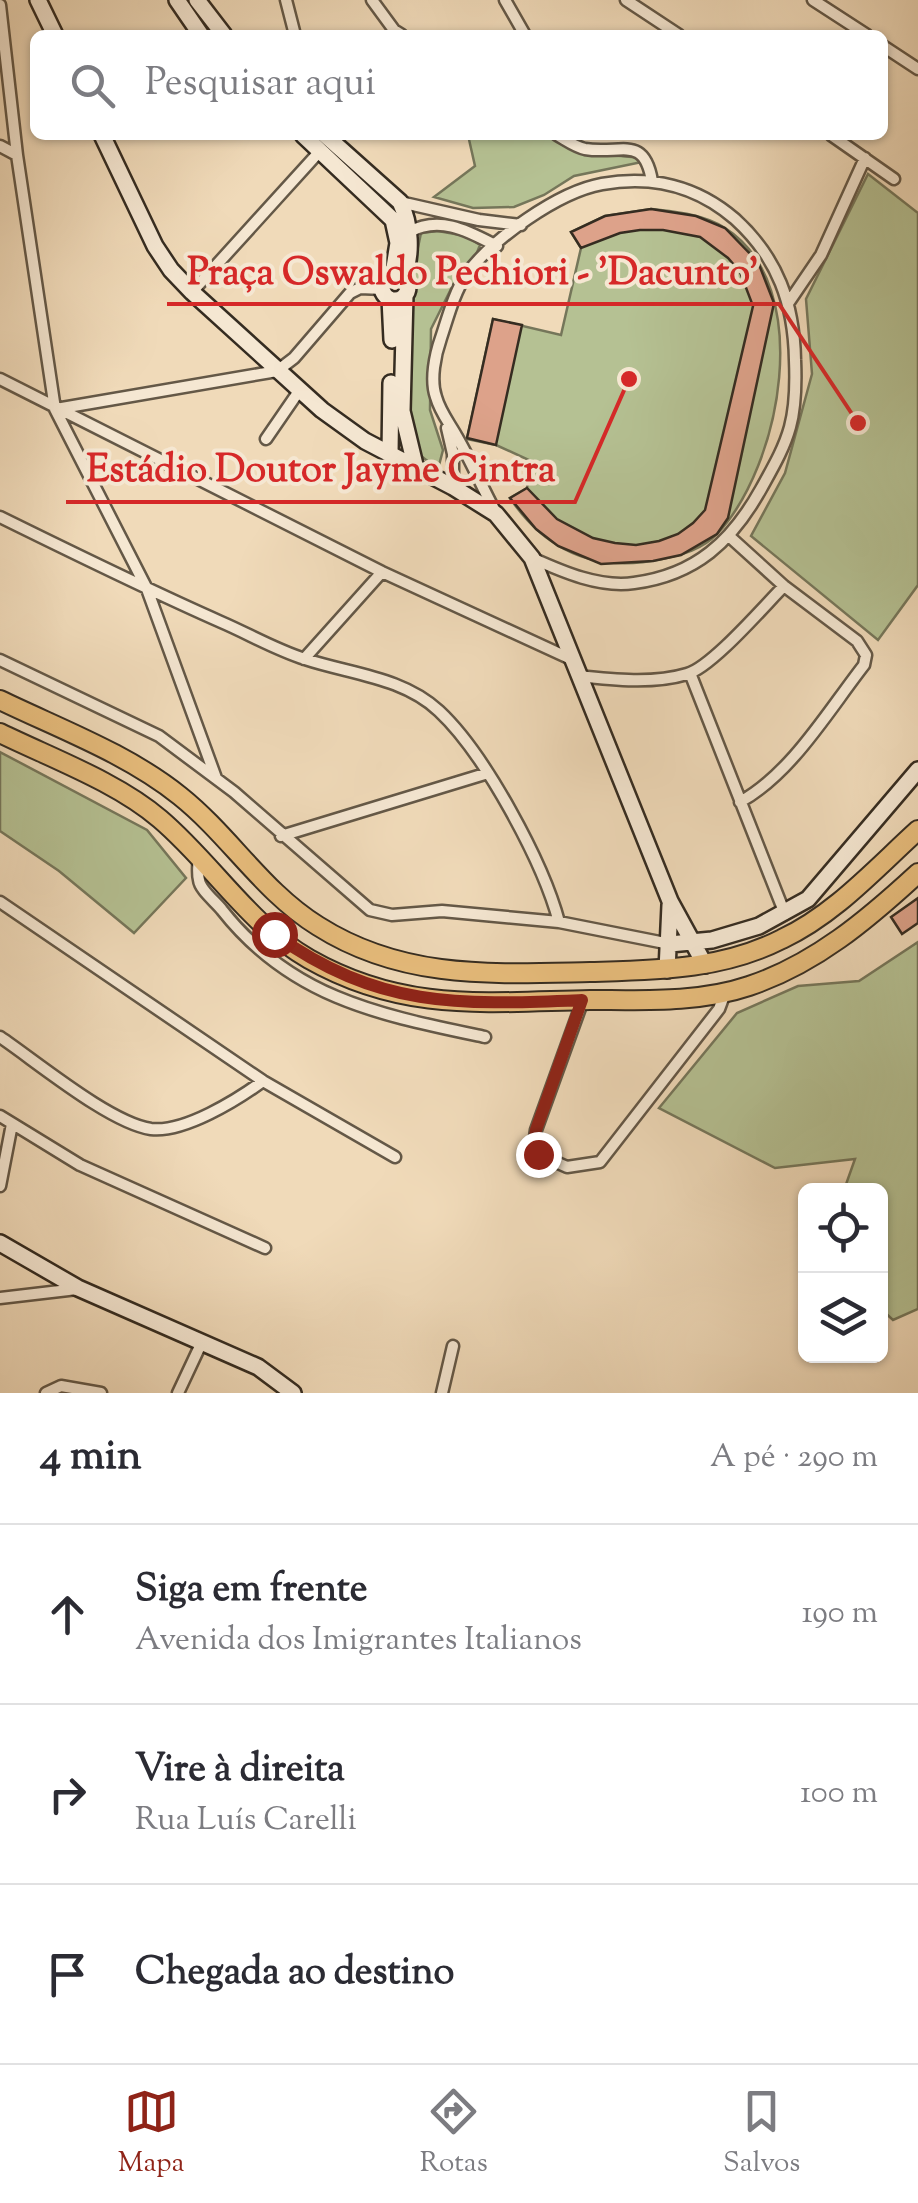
<!DOCTYPE html>
<html lang="pt">
<head>
<meta charset="utf-8">
<style>
  :root { --surface:#fff; --page:#f2f2f3; --text:#2b2b33; --muted:#7c7c81; --line:#e1e1e2; --accent:#8f2418 }
  body { margin:0; font-family:"Sorts Mill Goudy",serif; background:var(--page); color:var(--text) }
  .controls { position:absolute; right:30px; bottom:30px; display:grid; overflow:hidden; border-radius:15px; box-shadow:0 2px 8px #0004 }
  .controls button { width:90px; height:90px; display:grid; place-items:center; padding:0; border:0; border-bottom:2px solid var(--line); background:var(--surface); color:var(--text); font:50px sans-serif }
  .stop { position:absolute; width:30px; height:30px; margin:-22px; border:8px solid #8f2418; border-radius:50%; background:#fff }
  .stop.end { background:#8f2418; border-color:#fff; box-shadow:0 2px 10px #0008 }
  .list { margin:0; padding:0; list-style:none }
  h2 { display:flex; justify-content:space-between; align-items:center; height:130px; margin:0; padding:0 40px; font-size:42px }
  h2 small { font-size:32px; font-weight:400; color:var(--muted) }
  .list li { display:grid; grid-template-columns:65px 1fr auto; gap:30px; align-items:center; box-sizing:border-box; height:180px; padding:0 40px; border-top:2px solid var(--line) }
  .list b { display:block; font-size:38px; white-space:nowrap }
  .list p { margin:0; font-size:32px; white-space:nowrap; color:var(--muted) }
  .list em { font-size:32px; font-style:normal; color:var(--muted) }
  .icon { flex:none; width:55px; height:55px; fill:none; stroke:currentColor; stroke-width:2; stroke-linecap:round; stroke-linejoin:round }
  .map { position:relative; flex:none; width:918px; height:1393px; overflow:hidden }
  .search { position:absolute; background:var(--surface); box-shadow:0 2px 8px #0004; left:30px; right:30px; top:30px; height:110px; display:flex; align-items:center; gap:25px; box-sizing:border-box; padding:0 35px; border-radius:15px; color:var(--muted); font-size:38px }
  .sheet { height:670px; background:var(--surface) }
  nav { display:flex; justify-content:space-around; align-items:center; box-sizing:border-box; height:140px; border-top:2px solid var(--line); background:var(--surface); font-size:28px; color:var(--muted) }
  nav a { display:grid; justify-items:center; gap:5px }
  nav .on { color:var(--accent) }
  .map>svg:first-child { display:block }
  .green { fill:#b5c193; stroke:#75765a; stroke-width:2.5 }
  .building { fill:#dda28a; stroke:#352c21; stroke-width:2.5 }
  .lines { fill:none; stroke-linecap:round; stroke-linejoin:round }
  .street-casing { stroke:#645847; stroke-width:15 }
  .secondary-casing { stroke:#352c21; stroke-width:20 }
  .primary-casing { stroke:#352c21; stroke-width:22 }
  .street { stroke:#f5e7d2; stroke-width:10 }
  .secondary { stroke:#f5e7d2; stroke-width:15 }
  .primary { stroke:#e8bd7c; stroke-width:18 }
  .route { stroke:#8f2418; stroke-width:12 }
  .leader { fill:none; stroke:#d62828; stroke-width:4 }
  .callout-dot { fill:#d62828; stroke:#f5e7d2; stroke-width:4 }
  .callout-label { font-size:38px; text-anchor:middle; font-weight:bold; fill:#d62828; stroke:#f5e7d2; stroke-width:8; stroke-linejoin:round; paint-order:stroke }
</style>
</head>
<body>
<div class="map">
<svg width="918" height="1393" viewBox="0 0 918 1393">
  <rect width="100%" height="100%" fill="#f0dab9"/>
  <filter id="stains"><feTurbulence type="fractalNoise" baseFrequency=".002" numOctaves="4"/><feColorMatrix values="0 0 0 0 .2 0 0 0 0 .09 0 0 0 0 .02 0 0 0 .5 -.17"/></filter>
  <radialGradient id="worn" r=".72"><stop offset=".6" stop-color="#630" stop-opacity="0"/><stop offset="1" stop-color="#630" stop-opacity=".3"/></radialGradient>
  <path class="green" d="M468,135H550L580,152L642,158V162L574,176L544,195L514,207L473,208L434,197L475,166Z
    M868,174L918,213V585L878,640L751,536L785,473L812,374L806,299Z
    M651,209C676,212 704,214 725,228C816,286 781,467 717,534C703,549 682,555 662,559C597,573 547,553 510,498L527,488L531,461L496,445L467,439L493,319L561,335L581,248L571,232L605,216Z
    M438,231L466,236L480,245L476,255L460,271L431,329L430,410L443,450L438,469L421,456L409,414L411,281L421,233Z
    M0,752L147,830L186,878L134,933L59,871L0,831Z
    M918,942V1309L893,1320L881,1309L880,1190H844L855,1159L775,1168L659,1108L737,1013L798,986L859,981Z"/>
  <path class="building" d="M651,209L696,216L725,228L758,262L774,303L728,518L717,534L681,555L653,561L601,564L558,546L536,529L510,498L527,488L557,519L593,538L615,543L636,545L659,541L678,534L693,523L705,510L753,306L740,272L728,258L700,237L663,230H640L620,233L581,248L571,232L605,216Z
    M493,319L522,325L496,445L467,438Z
    M918,898V923L902,934L891,917Z"/>
  <g class="lines">
    <g class="street-casing">
      <path id="street" d="M286,0L295,35
        M372,0L394,30L402,35
        M505,0L525,35
        M626,0L679,35
        M813,0L867,35
        M0,5L17,155L55,409L147,589L216,778
        M883,46L918,69
        M557,135C566,140 575,147 585,149C621,155 644,134 652,181
        M831,135L894,179
        M0,146L17,155
        M400,202L479,220L521,225
        M409,232C440,215 468,231 497,246
        M192,292L320,151
        M789,302L821,255L865,158
        M0,379L382,572L571,659
        M56,409L277,371L294,358L350,293L360,288L383,289
        M447,428L453,454V487
        M266,439L299,391
        M495,511C482,487 471,461 457,437C450,424 440,412 436,397C430,380 435,355 441,338C448,317 454,293 466,275C492,239 558,192 602,184C651,175 697,186 735,219C778,258 794,304 795,360C796,383 796,405 790,427C784,449 772,469 761,489C732,541 696,575 634,583C600,588 563,572 532,558
        M0,517C73,553 146,589 221,622C249,634 276,650 305,659C350,674 403,677 439,711C485,754 543,862 559,922
        M730,537L784,586L857,641L866,655L864,665C828,711 792,773 740,802
        M304,659L382,572
        M0,660L159,736L234,792L370,910L392,915L442,911L559,922L670,944
        M690,673L785,914
        M579,676C614,680 654,684 687,674C712,667 764,606 784,586
        M281,836L488,773
        M198,857C199,865 197,873 199,880C200,890 216,902 222,910C292,999 381,1015 485,1037
        M0,902L263,1081L395,1157
        M583,1000L536,1130L534,1145L538,1154L567,1167L600,1162L719,1009L725,993
        M0,1037C37,1062 110,1123 151,1129C184,1133 237,1100 263,1081
        M0,1116L80,1165L265,1248
        M0,1186L12,1124
        M0,1298L77,1289
        M46,1393L61,1386L101,1393
        M178,1393L201,1344
        M442,1393L453,1346"/>
    </g>
    <g class="secondary-casing">
      <path id="secondary" d="M38,0L55,35
        M177,0L201,35
        M197,0L224,35
        M102,135L155,246L171,270L192,292L322,410L365,441L453,487L496,514L532,558L670,901L705,965
        M303,135L393,220L398,243L393,274
        M325,135L400,202C411,224 412,254 404,277
        M382 287a13 13 0 1 1 26 0a13 13 0 1 1-26 0Z
        M405,295L402,411L416,469
        M390,299L392,340
        M390,454L391,383
        M670,944L712,940L759,926L808,899L918,770
        M667,970L670,905
        M0,1243L78,1288L258,1367L293,1393"/>
    </g>
    <g class="primary-casing">
      <path id="primary" d="M0,700C60,729 128,754 180,796C230,836 263,892 318,926C403,980 493,974 590,972C657,970 721,970 782,939C835,914 875,869 918,830
        M0,733C51,758 117,782 160,819C213,864 248,924 309,959C404,1013 487,1002 590,1000C642,1000 699,1003 749,986C815,964 867,920 918,873"/>
    </g>
    <use href="#street" class="street"/>
    <use href="#secondary" class="secondary"/>
    <use href="#primary" class="primary"/>
  </g>
  <g class="lines">
    <path class="route" d="M274,934C379,1009 459,1005 582,1000L536,1130L534,1145L538,1154"/>
  </g>
  <path class="leader" d="M858 423L779 304H167M629 379L575 502H66"/>
  <g class="callout-dot">
    <circle cx="858" cy="423" r="10"/>
    <circle cx="629" cy="379" r="10"/>
  </g>
  <g class="callout-label">
    <text x="473" y="284">Praça Oswaldo Pechiori - 'Dacunto'</text>
    <text x="321" y="481">Estádio Doutor Jayme Cintra</text>
  </g>
  <rect width="100%" height="100%" filter="url(#stains)"/>
  <rect width="100%" height="100%" fill="url(#worn)"/>
</svg>
<div class="controls">
<button><svg class="icon" aria-label="locate" viewBox="0 0 24 24"><circle cx="12" cy="12" r="6"/><path d="M12 2v4M12 18v4M2 12h4M18 12h4"/></svg></button>
<button><svg class="icon" aria-label="layers" viewBox="0 0 24 24"><path d="M12 4l9 5-9 5-9-5zM3 14l9 5 9-5"/></svg></button>
</div>
<div class="stop" style="left:274px;top:934px"></div>
<div class="stop end" style="left:538px;top:1154px"></div>
<div class="search"><svg class="icon" aria-label="search" viewBox="0 0 24 24"><circle cx="10" cy="10" r="6"/><path d="M15 15l6 6"/></svg>Pesquisar aqui</div>
</div>
<section class="sheet">
<h2>4 min<small>A pé · 290 m</small></h2>
<ul class="list">
<li><svg class="icon" aria-label="ahead" viewBox="0 0 24 24"><path d="M12 20V5M6 11l6-6 6 6"/></svg><div><b>Siga em frente</b><p>Avenida dos Imigrantes Italianos</p></div><em>190 m</em></li>
<li><svg class="icon" aria-label="right" viewBox="0 0 24 24"><path d="M7 20v-9h11M14 6l5 5-5 5"/></svg><div><b>Vire à direita</b><p>Rua Luís Carelli</p></div><em>100 m</em></li>
<li><svg class="icon" aria-label="arrive" viewBox="0 0 24 24"><path d="M6 21V4h12l-3 4 3 4H6"/></svg><div><b>Chegada ao destino</b></div></li>
</ul>
</section>
<nav>
<a class="on"><svg class="icon" aria-label="map" viewBox="0 0 24 24"><path d="M3 6l6-2 6 2 6-2v14l-6 2-6-2-6 2zM9 4v14M15 6v14"/></svg>Mapa</a>
<a><svg class="icon" aria-label="directions" viewBox="0 0 24 24"><path d="M12 3l9 9-9 9-9-9zM9 14v-3h6M13 9l2 2-2 2"/></svg>Rotas</a>
<a><svg class="icon" aria-label="saved" viewBox="0 0 24 24"><path d="M7 4h10v16l-5-4-5 4z"/></svg>Salvos</a>
</nav>
</body>
</html>
